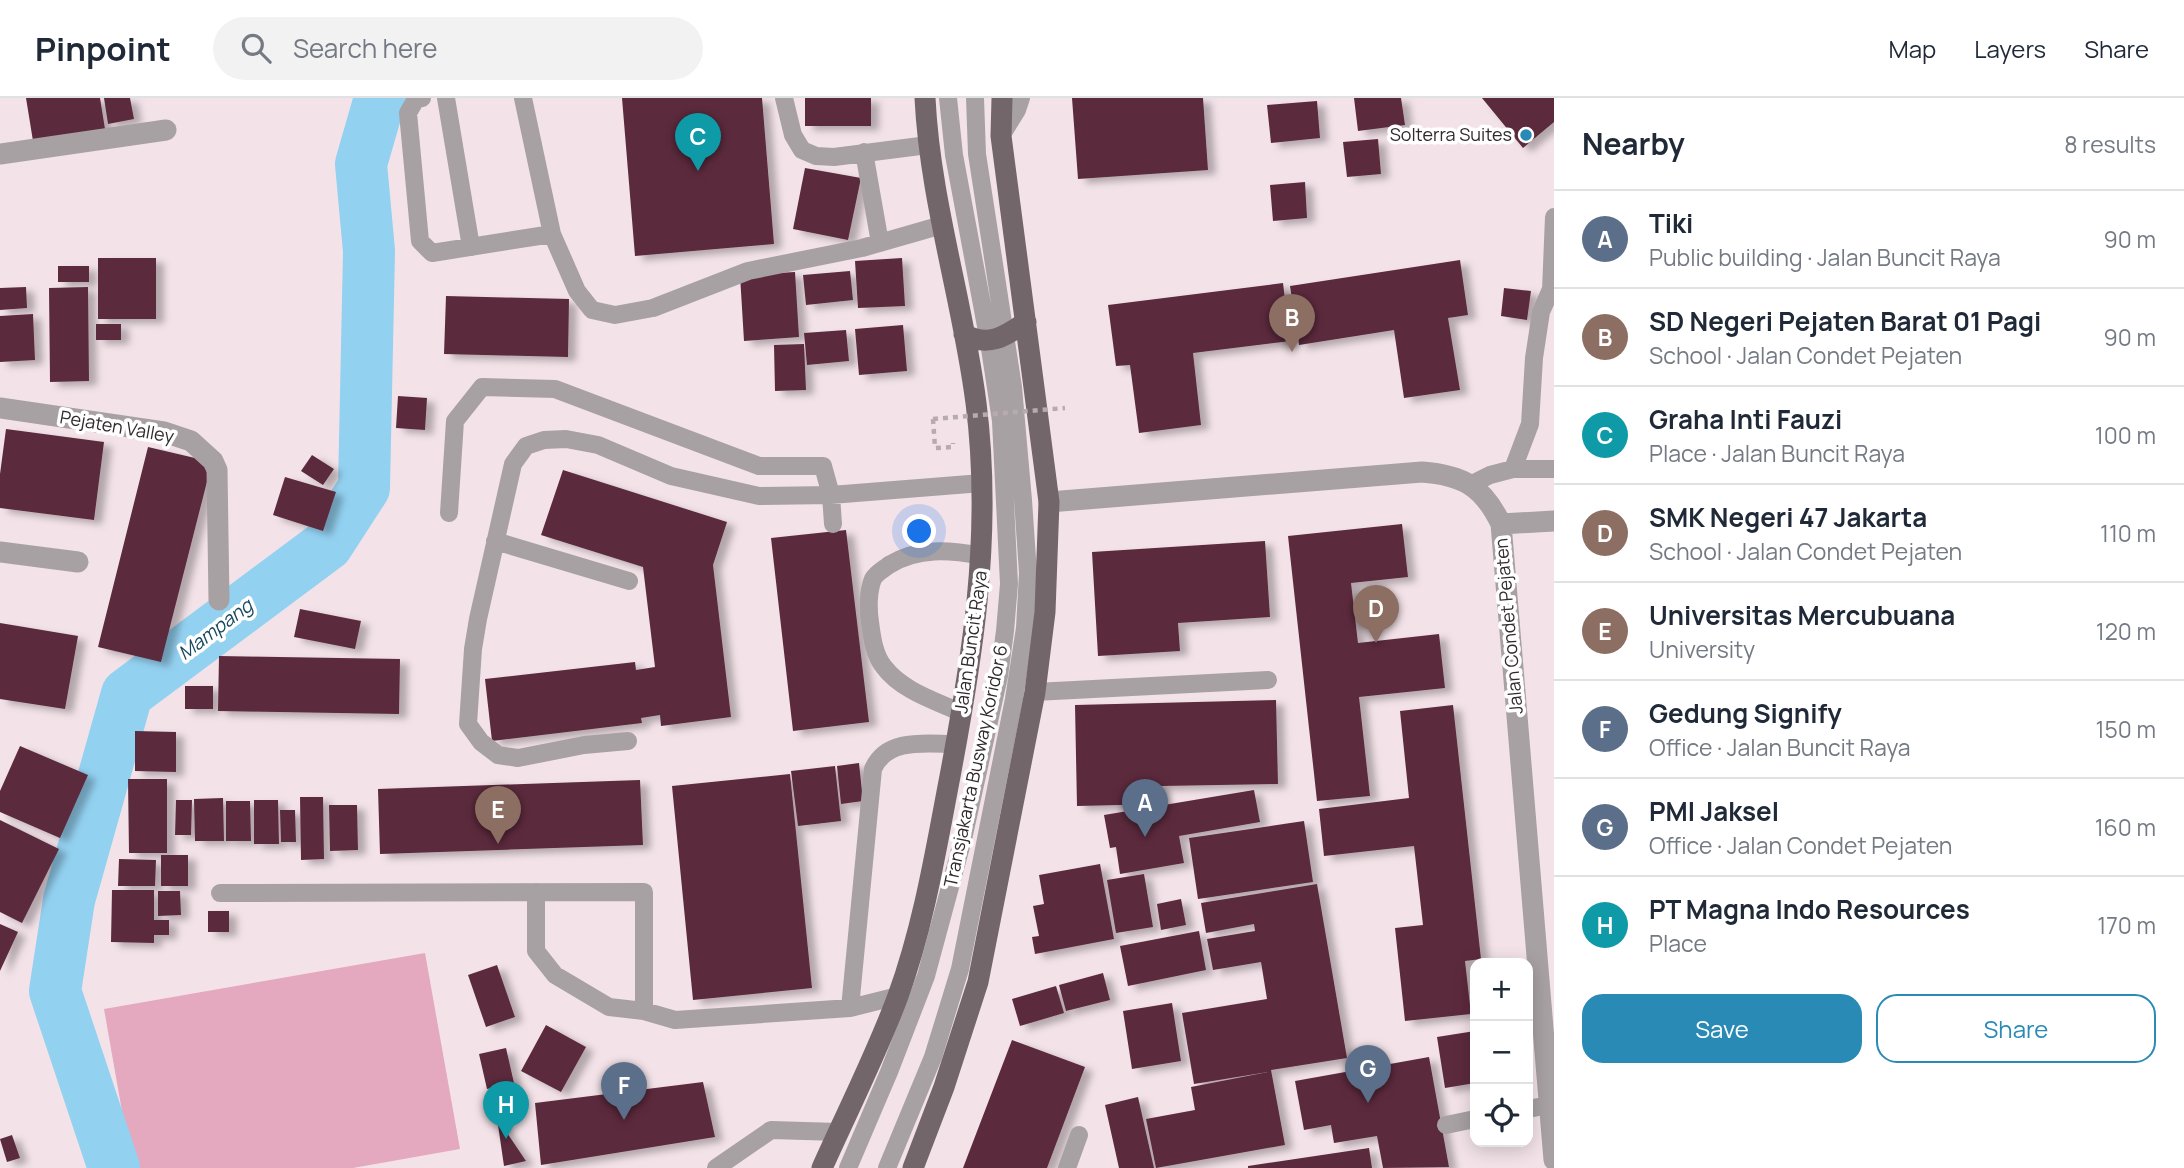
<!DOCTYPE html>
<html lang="en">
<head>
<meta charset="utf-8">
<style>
  :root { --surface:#fff; --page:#f2f2f3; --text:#1f2937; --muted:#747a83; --line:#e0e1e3; --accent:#298bb5 }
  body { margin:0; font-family:Manrope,sans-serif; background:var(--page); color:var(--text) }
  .controls { position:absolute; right:21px; bottom:21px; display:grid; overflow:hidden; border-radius:14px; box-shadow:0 4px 18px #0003 }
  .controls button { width:63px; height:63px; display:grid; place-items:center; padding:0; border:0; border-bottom:2px solid var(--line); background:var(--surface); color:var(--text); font:35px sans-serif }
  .you { position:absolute; left:920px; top:434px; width:24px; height:24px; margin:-18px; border:5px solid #fff; border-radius:50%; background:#1a73e8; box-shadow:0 0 0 10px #1a73e833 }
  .badge { display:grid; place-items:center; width:46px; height:46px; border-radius:50%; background:var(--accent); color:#fff; font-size:23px; font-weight:700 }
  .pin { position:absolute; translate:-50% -58px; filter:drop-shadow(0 2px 4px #0008) }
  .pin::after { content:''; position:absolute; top:37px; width:24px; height:21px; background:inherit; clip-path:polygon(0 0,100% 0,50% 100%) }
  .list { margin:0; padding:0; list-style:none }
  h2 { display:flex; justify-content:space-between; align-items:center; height:91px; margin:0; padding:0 28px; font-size:30px }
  h2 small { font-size:23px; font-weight:400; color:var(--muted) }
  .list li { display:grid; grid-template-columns:46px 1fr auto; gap:21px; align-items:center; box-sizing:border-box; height:98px; padding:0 28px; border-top:2px solid var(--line) }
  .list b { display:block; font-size:26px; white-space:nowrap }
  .list p { margin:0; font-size:23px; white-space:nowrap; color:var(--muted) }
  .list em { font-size:23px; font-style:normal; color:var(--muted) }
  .actions { display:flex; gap:14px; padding:21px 28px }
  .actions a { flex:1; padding:16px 0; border:2px solid var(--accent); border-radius:21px; text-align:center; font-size:24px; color:var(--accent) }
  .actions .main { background:var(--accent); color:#fff }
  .icon { flex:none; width:38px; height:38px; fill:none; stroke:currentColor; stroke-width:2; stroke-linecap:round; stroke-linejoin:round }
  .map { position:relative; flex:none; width:1554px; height:1070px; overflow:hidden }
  header { display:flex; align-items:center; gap:42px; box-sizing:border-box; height:98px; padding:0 35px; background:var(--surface); border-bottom:2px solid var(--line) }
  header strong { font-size:33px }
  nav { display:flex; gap:38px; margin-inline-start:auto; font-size:24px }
  .search { width:490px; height:63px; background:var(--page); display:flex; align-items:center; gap:18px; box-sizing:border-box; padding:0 24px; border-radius:38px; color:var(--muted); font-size:26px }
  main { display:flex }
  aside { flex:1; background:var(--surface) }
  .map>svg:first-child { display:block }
  .green { fill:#e4a9be }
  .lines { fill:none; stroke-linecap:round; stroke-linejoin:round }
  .river { stroke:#93d1f1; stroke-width:52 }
  .building { fill:#5c2a3e; filter:url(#shadow) }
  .path { stroke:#b8abaf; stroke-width:4.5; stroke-dasharray:5 5; stroke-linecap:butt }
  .lane { stroke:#a8a1a3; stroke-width:18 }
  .street { stroke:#a8a1a3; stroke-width:21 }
  .primary { stroke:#72666a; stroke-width:21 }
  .path-bridge { stroke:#b8abaf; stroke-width:4.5; stroke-dasharray:5 5; stroke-linecap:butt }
  .poi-dot { fill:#298bb5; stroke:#fff; stroke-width:2.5 }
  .labels { text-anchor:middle; stroke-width:7; stroke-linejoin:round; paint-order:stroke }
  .poi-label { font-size:18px; fill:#302a2c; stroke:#fff; text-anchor:end }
  .street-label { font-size:18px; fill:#302a2c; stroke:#fff }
  .water-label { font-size:19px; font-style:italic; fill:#174960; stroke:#fff }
</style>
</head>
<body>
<header>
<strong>Pinpoint</strong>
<div class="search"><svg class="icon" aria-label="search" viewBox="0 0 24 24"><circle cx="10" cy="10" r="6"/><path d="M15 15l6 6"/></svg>Search here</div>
<nav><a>Map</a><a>Layers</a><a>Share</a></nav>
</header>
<main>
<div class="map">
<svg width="1554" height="1070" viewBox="0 0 1554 1070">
  <defs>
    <filter id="shadow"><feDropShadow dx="8" dy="4.5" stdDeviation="3.5" flood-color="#0004"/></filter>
  </defs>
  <rect width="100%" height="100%" fill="#f3e3e9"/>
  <path class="green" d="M425,855L460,1051L353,1070H132L104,911Z"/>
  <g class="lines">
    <path class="river" d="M114,1070L55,893L69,802L127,596L327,447L364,390L369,153L361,66L380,0"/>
  </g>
  <path class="building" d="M26,0H100L105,31L33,43Z
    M104,0H130L134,21L108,26Z
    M622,0H762L774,146L635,158Z
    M805,0H871V28H805Z
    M1072,0H1203L1208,72L1078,81Z
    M1354,0H1401L1405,27L1358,33Z
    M1482,0H1554V24L1523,50Z
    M1317,3L1320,40L1271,45L1267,7Z
    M1378,41L1381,76L1347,79L1343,44Z
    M805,70L861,80L848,142L793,131Z
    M1305,84L1307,120L1273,123L1270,87Z
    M98,160H156V221H98Z
    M902,160L905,208L858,210L855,163Z
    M1460,162L1468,217L1448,220L1460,292L1404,300L1394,232L1299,247L1290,188Z
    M58,168H89V184H58Z
    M850,173L853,202L806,207L803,177Z
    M795,174L799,239L744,243L740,177Z
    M1283,185L1290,243L1193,255L1201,327L1139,335L1130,267L1116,268L1108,207Z
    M26,189L27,210L0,212V190Z
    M88,189L89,283L50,284L49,190Z
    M1504,190L1531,193L1527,222L1501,218Z
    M446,198L569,201L568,259L444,256Z
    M33,216L35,262L0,264V218Z
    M96,226H121V242H96Z
    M903,227L907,273L859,277L855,231Z
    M846,232L849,263L807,267L804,235Z
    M804,246L806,292L775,293L774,247Z
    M398,298L427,300L425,332L396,330Z
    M6,331L104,344L94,422L0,410V376Z
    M148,349L212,364L161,564L98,549Z
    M312,357L334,371L323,387L301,373Z
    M563,372L727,424L713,467L731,619L661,628L660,617L641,620L642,625L492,643L485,581L635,564L636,572L655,569L643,469L541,437Z
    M285,379L336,394L323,433L273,417Z
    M1402,426L1408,479L1351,485L1358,545L1439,536L1445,590L1359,599L1370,698L1317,703L1288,438Z
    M846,432L869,624L793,633L771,440Z
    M1265,443L1270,519L1178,525L1180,553L1098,558L1092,454Z
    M300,511L361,523L355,551L294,539Z
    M0,525L78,538L65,611L0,601Z
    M219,558L400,561L399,616L218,613Z
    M185,588H213V611H185Z
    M1276,602L1278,686L1161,688L1162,706L1077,708L1075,607Z
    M1453,607L1481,861L1465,863L1471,916L1405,923L1395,830L1423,827L1414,748L1324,758L1319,711L1409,700L1400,613Z
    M135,633L176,634V674L135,673Z
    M20,648L88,677L60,740L0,714V693Z
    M859,665L863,703L841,706L837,668Z
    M835,668L841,723L798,728L791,673Z
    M790,676L812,890L693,902L672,688Z
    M128,681H167V755H129Z
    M640,682L643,747L380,756L378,691Z
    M1254,692L1260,724L1179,738L1184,765L1120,776L1116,749L1110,750L1104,717Z
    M300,699H323L324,761L301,762Z
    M223,700L224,743H195L194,701Z
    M176,702H192L191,737H175Z
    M254,702H278L279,746H254Z
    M226,703H250L251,743H226Z
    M329,707H357L358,752L330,753Z
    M280,712H295L296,744H281Z
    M0,722L59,751L22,825L0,814Z
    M1304,723L1313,784L1198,801L1189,740Z
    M161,757H188V788H161Z
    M119,761L156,762L155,788H118Z
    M1100,766L1114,841L1035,856L1032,839L1039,838L1033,808L1044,806L1039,777Z
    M1144,776L1153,829L1116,835L1107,782Z
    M1317,786L1347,960L1271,972L1285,1047L1156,1070L1146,1021L1195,1012L1191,989L1268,974L1194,986L1182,915L1267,901L1261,864L1213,872L1207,841L1255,833L1254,826L1206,835L1201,805Z
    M112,792H154V822H169V837H154V845L111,844Z
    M158,793H180L181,817L158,818Z
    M1181,801L1186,827L1161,832L1157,806Z
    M208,813H229V834H208Z
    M0,826L18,834L0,873Z
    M1199,833L1206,872L1128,888L1120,848Z
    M497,867L515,919L486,929L468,877Z
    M1103,875L1110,902L1066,913L1059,887Z
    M1056,888L1064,915L1020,928L1012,901Z
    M1172,905L1181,963L1132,971L1123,913Z
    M546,927L586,949L561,994L521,973Z
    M1475,933V985L1445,990L1437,939Z
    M1012,942L1085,969L1047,1070H963Z
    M506,950L514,985L487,991L479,956Z
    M1429,959L1449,1069L1383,1070L1377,1038L1334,1045L1331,1027L1304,1032L1295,983Z
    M703,984L715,1039L541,1067L535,1005Z
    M1138,999L1154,1070H1119L1105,1007Z
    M497,1020L526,1063L504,1068Z
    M12,1037L20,1060L7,1064L0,1041Z
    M1369,1050L1372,1070H1248V1068Z"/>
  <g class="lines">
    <path class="path" d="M933,321L935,350L953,349V345"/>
    <path class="lane" d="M422,0L416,1L408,15L420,143L432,155L552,136
      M446,0L471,149
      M523,0L552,136L577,193L592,212L615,217L653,210L748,173L862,150L942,127
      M784,0L793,37L802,52L816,58L834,59L928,47
      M1001,38L1017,12L1021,0
      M864,54L880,145
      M1551,192L1554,119
      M1513,371H1554
      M1470,387L1490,377L1513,371L1530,326L1534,260L1541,214L1554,184
      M449,415L455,323L482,289L555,291L759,368H823L831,397L833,426
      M495,443L629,483
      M1035,594L1268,582
      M962,615C936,603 902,593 884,569C874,557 872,539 870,524C868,511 868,493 873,481C876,475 884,471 889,467C918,449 950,452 982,458
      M628,643L584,647L518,660L498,657L481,644L468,626L473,551L478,521L513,366L526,348L544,342L566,341L598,347L671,378L759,398L831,397L982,385
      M536,794V853L555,877L609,909L644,913L675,922L850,910L898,898
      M220,795L644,794V913
      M850,910L873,671C887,639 927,646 956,646
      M1528,1011L1549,1007
      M1446,1027L1475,1021
      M716,1070L771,1032L838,1034
      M848,1070L889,974L926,878L963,741L999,578L1005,533L1009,486L1001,323L989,244L954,57L948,0
      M887,1070L933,959L960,871L1014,601L1025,530L1028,475L1023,402L1013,289L977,56L975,0
      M1067,1070L1079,1037"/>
    <path class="street" d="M0,56L166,32
      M0,310L164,334L191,343L213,363L217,372L219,502
      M1049,404L1422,374C1462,377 1483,388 1501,426L1554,1062
      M1501,426L1554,423
      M0,454L78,464"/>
    <path class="primary" d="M964,236C988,250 1006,238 1026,224
      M822,1070C847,1014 877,955 898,898C922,832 934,763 947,694C972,564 993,438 976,305C963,203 930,103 925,0
      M913,1070L944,989L978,884L1035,594L1045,514L1049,404L1001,38L1002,0"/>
    <path class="path-bridge" d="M933,321L1065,310"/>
  </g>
  <circle class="poi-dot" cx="1526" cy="37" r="7"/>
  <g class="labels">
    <g class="poi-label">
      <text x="1512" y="43">Solterra Suites</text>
    </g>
    <g class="street-label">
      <text transform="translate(117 329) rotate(10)" y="6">Pejaten Valley</text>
      <text transform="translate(1509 528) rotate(-95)" y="6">Jalan Condet Pejaten</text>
      <text transform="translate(971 544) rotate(-82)" y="6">Jalan Buncit Raya</text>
      <text transform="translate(976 668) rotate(-78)" y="6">Transjakarta Busway Koridor 6</text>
    </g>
    <g class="water-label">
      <text transform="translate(215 531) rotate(-37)" y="7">Mampang</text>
    </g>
  </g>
</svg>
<div class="controls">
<button>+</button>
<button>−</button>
<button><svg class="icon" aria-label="locate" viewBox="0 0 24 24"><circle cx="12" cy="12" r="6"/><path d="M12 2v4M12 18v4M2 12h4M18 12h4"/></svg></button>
</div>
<div class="you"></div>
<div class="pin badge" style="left:1145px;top:739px;background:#5c6f8a">A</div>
<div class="pin badge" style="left:1292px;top:254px;background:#8d6e63">B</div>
<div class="pin badge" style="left:698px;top:73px;background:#0f9aa8">C</div>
<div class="pin badge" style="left:1376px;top:545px;background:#8d6e63">D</div>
<div class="pin badge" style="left:498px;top:746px;background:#8d6e63">E</div>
<div class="pin badge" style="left:624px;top:1022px;background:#5c6f8a">F</div>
<div class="pin badge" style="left:1368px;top:1005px;background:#5c6f8a">G</div>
<div class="pin badge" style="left:506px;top:1041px;background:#0f9aa8">H</div>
</div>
<aside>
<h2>Nearby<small>8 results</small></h2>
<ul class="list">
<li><span class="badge" style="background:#5c6f8a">A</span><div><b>Tiki</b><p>Public building · Jalan Buncit Raya</p></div><em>90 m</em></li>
<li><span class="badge" style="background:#8d6e63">B</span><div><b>SD Negeri Pejaten Barat 01 Pagi</b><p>School · Jalan Condet Pejaten</p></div><em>90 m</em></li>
<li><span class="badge" style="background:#0f9aa8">C</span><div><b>Graha Inti Fauzi</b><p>Place · Jalan Buncit Raya</p></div><em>100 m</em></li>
<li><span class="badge" style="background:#8d6e63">D</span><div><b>SMK Negeri 47 Jakarta</b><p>School · Jalan Condet Pejaten</p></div><em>110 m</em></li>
<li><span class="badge" style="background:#8d6e63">E</span><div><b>Universitas Mercubuana</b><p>University</p></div><em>120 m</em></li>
<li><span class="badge" style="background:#5c6f8a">F</span><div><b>Gedung Signify</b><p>Office · Jalan Buncit Raya</p></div><em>150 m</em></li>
<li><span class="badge" style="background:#5c6f8a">G</span><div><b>PMI Jaksel</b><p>Office · Jalan Condet Pejaten</p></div><em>160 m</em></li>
<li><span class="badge" style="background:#0f9aa8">H</span><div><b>PT Magna Indo Resources</b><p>Place</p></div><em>170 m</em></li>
</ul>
<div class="actions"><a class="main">Save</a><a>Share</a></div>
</aside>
</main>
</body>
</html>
